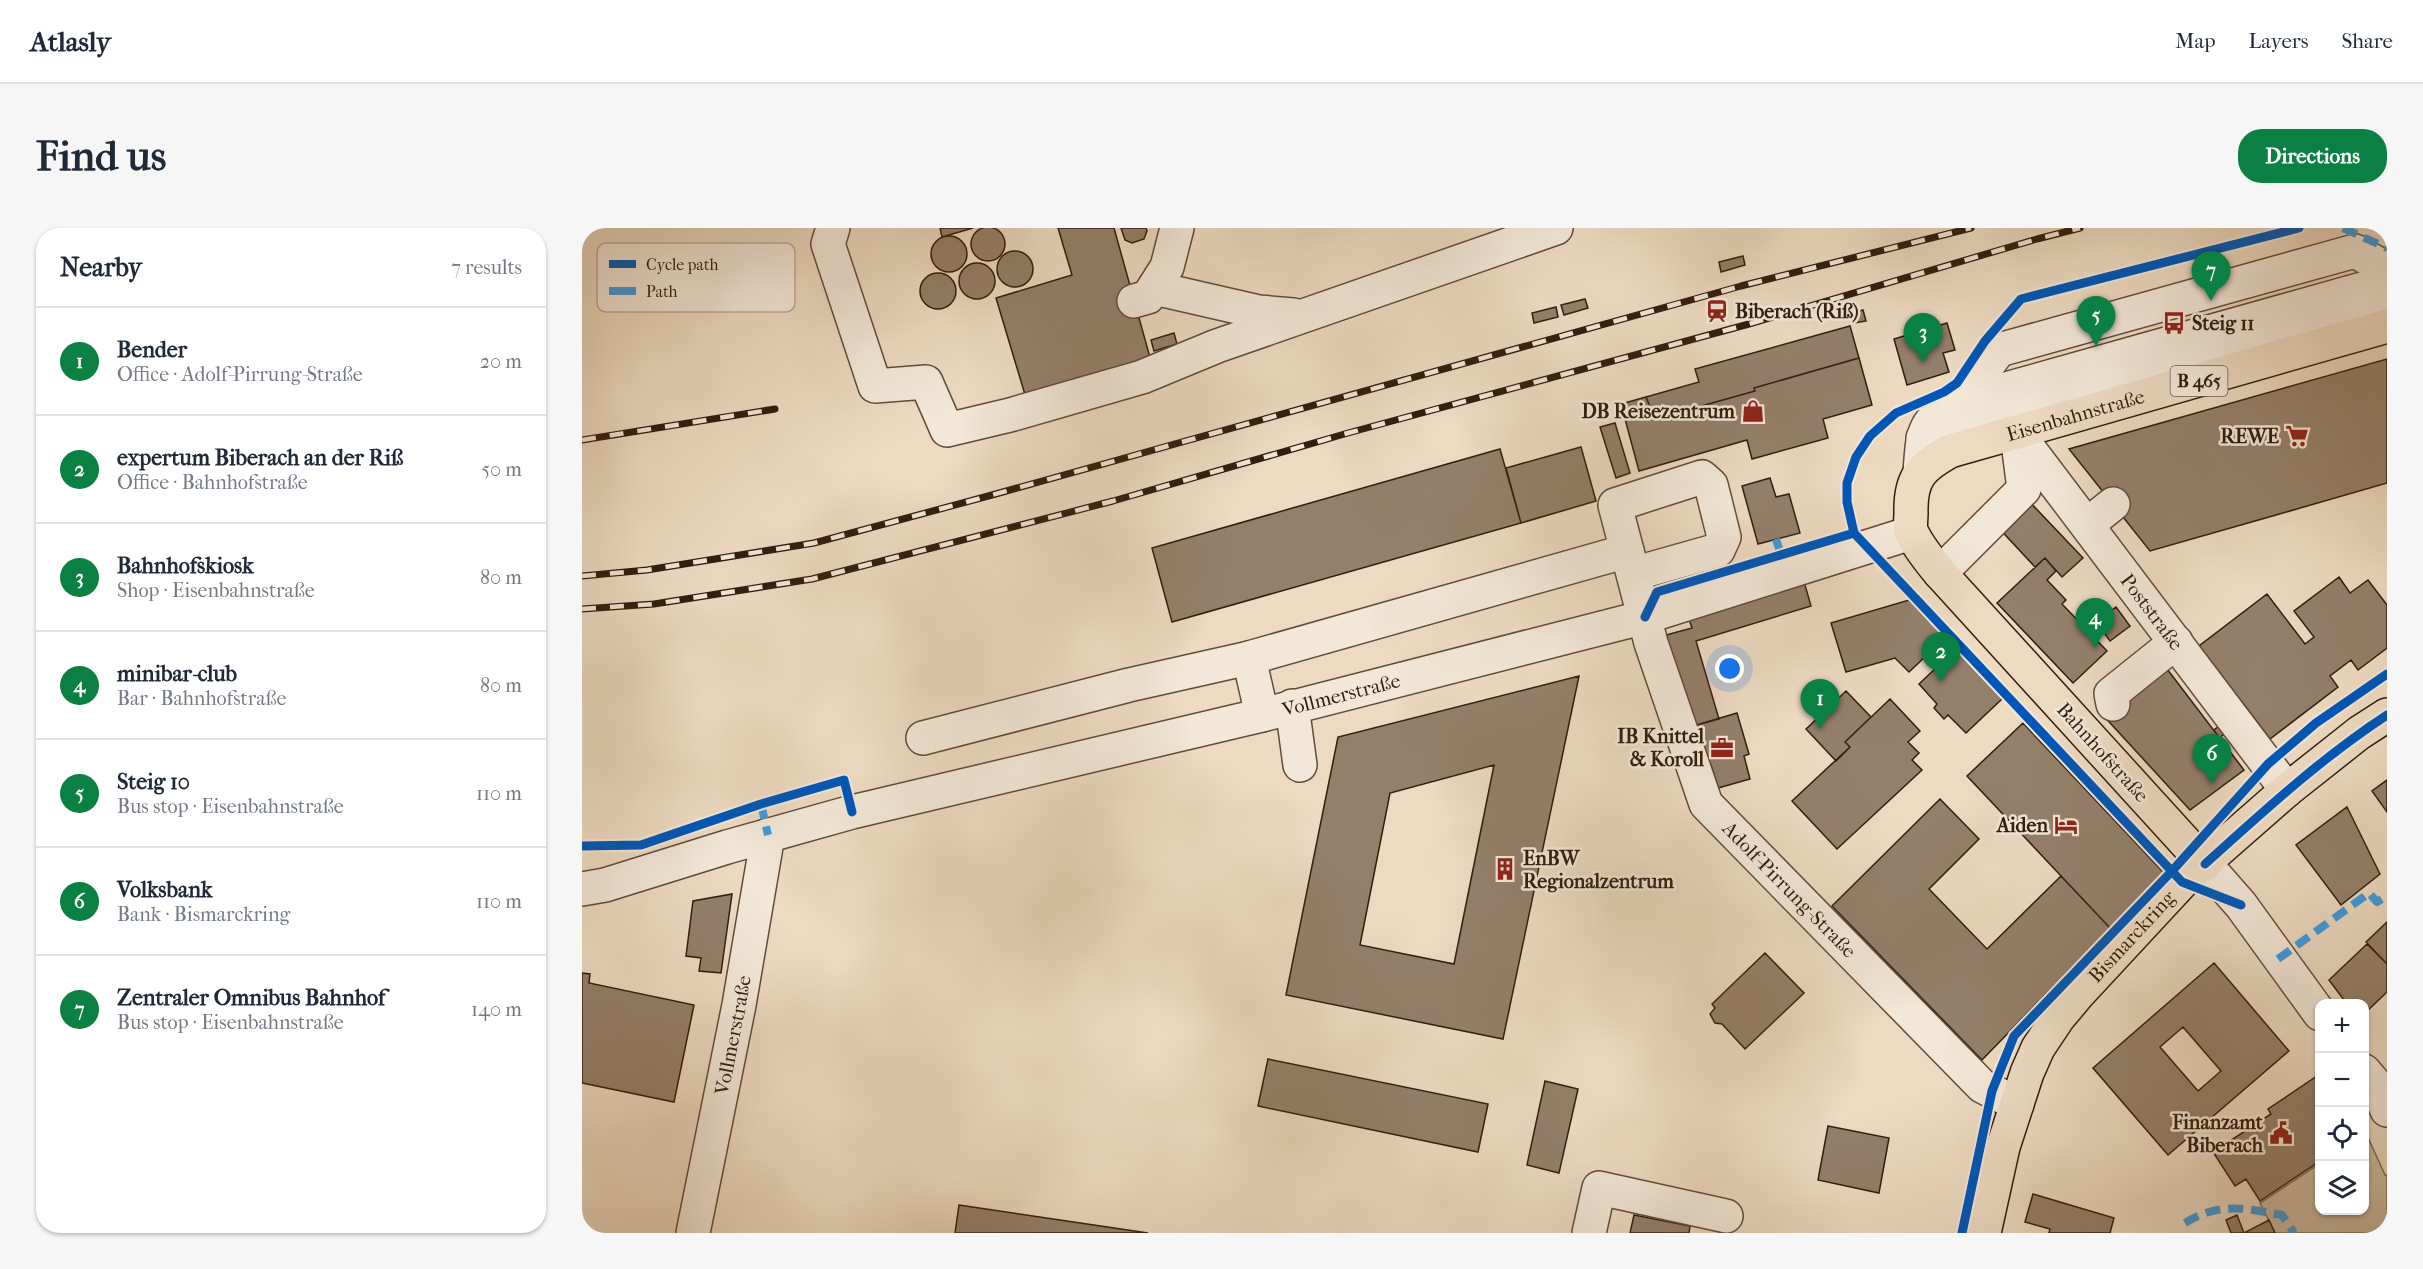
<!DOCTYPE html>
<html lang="en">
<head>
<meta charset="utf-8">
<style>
  :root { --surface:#fff; --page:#f6f6f7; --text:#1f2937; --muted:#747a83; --line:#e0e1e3; --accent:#0b8043 }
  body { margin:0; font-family:"IM FELL French Canon",serif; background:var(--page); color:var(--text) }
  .controls { position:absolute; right:18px; bottom:18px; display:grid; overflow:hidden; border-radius:12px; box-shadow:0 2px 4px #0004 }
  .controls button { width:54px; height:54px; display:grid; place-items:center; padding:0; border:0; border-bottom:2px solid var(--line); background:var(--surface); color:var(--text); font:30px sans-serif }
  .you { position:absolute; left:1148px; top:441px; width:21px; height:21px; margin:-15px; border:4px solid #fff; border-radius:50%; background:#1a73e8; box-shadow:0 0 0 9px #1a73e833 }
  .badge { display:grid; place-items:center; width:39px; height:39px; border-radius:50%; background:var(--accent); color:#fff; font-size:20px; font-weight:700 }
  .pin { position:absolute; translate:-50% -50px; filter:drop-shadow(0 2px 3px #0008) }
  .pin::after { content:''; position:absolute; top:32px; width:21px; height:18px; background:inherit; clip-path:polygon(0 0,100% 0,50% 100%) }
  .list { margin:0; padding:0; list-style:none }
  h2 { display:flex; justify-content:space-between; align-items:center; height:78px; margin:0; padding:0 24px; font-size:26px }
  h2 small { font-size:20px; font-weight:400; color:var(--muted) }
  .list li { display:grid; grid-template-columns:39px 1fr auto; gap:18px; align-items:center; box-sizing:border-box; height:108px; padding:0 24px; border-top:2px solid var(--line) }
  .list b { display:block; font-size:22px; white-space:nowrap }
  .list p { margin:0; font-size:20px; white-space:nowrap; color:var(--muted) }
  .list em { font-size:20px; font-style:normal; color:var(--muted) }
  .icon { flex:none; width:33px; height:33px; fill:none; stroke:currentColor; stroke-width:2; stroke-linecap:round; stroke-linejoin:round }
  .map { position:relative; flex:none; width:1805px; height:1005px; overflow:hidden; border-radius:24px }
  header { display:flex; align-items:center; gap:36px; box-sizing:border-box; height:84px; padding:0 30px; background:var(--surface); border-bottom:2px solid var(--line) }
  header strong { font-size:28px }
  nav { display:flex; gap:33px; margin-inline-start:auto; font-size:21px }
  .intro { display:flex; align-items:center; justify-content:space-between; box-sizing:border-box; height:144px; padding:0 36px }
  h1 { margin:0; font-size:42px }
  .button { padding:15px 27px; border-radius:24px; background:var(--accent); color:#fff; font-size:21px; font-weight:700 }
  main { display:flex; gap:36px; padding:0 36px }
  aside { flex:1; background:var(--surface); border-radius:24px; box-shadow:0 2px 4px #0004 }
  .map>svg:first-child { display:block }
  .green { fill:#cdbaa2; stroke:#806c57; stroke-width:1.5 }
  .building { fill:#947f6a; stroke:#331d0c; stroke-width:1.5; fill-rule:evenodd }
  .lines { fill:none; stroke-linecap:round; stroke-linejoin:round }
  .minor-casing { stroke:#624c39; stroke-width:36 }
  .major-casing { stroke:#331d0c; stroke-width:36 }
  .minor { stroke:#f3e7d7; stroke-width:33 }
  .major { stroke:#eddac1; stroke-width:33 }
  .rail-casing { stroke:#331d0c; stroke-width:7 }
  .rail { stroke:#f3e7d7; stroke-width:4.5; stroke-dasharray:14; stroke-linecap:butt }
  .quiet { stroke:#3e9bde; stroke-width:8; stroke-dasharray:15 8; stroke-linecap:butt }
  .cycleway-casing { stroke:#f3e7d7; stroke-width:13 }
  .cycleway { stroke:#0057b8; stroke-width:9 }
  .labels { text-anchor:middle; stroke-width:5; stroke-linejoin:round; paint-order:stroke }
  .shield { fill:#f3e7d7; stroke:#6d5a49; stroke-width:1.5 }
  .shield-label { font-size:18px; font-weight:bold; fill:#331d0c }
  .poi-label { font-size:20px; font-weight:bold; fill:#331d0c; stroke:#f3e7d7; text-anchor:end }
  .street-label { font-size:20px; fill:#331d0c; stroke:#f3e7d7 }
  .key { fill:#f3e7d7; stroke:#b9aa9a; stroke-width:1.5 }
  .key-label { font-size:16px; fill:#331d0c }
</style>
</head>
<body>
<header>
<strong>Atlasly</strong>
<nav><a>Map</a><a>Layers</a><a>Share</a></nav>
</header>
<div class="intro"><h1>Find us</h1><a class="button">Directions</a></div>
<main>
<aside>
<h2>Nearby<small>7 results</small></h2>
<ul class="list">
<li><span class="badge">1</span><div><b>Bender</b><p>Office · Adolf-Pirrung-Straße</p></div><em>20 m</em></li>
<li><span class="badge">2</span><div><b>expertum Biberach an der Riß</b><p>Office · Bahnhofstraße</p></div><em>50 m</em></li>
<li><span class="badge">3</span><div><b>Bahnhofskiosk</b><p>Shop · Eisenbahnstraße</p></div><em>80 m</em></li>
<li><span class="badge">4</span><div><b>minibar-club</b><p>Bar · Bahnhofstraße</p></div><em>80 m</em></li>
<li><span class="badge">5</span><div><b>Steig 10</b><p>Bus stop · Eisenbahnstraße</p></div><em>110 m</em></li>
<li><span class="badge">6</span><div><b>Volksbank</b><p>Bank · Bismarckring</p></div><em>110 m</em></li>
<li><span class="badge">7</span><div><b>Zentraler Omnibus Bahnhof</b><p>Bus stop · Eisenbahnstraße</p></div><em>140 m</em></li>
</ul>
</aside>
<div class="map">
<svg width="1805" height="1005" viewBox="0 0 1805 1005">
  <rect width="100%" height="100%" fill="#eddac1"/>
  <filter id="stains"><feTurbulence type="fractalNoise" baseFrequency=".00333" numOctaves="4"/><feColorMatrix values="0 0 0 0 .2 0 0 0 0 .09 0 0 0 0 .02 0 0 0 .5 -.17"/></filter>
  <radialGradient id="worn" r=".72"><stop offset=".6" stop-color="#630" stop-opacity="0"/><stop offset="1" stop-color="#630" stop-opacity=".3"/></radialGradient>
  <path class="green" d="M1784,905L1803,947H1805V1005H1693L1678,975L1737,936L1738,982H1782Z"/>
  <path class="building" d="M389 16a17 17 0 1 1 34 0a17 17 0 1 1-34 0Z
    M358,0H391L360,9Z
    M476,0H532L569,133L444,170L414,70L490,47Z
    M539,0H564L565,3L562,11L550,15L543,12Z
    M349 26a18 18 0 1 1 36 0a18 18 0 1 1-36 0Z
    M415 41a18 18 0 1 1 36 0a18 18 0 1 1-36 0Z
    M1161,28L1163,37L1139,44L1137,34Z
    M377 53a18 18 0 1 1 36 0a18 18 0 1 1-36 0Z
    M338 63a18 18 0 1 1 36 0a18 18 0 1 1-36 0Z
    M1003,71L1006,80L982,87L979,77Z
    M974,79L976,89L952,95L950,85Z
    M1281,82L1284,93L1273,95L1271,85Z
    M1365,95L1373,122L1361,125L1367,144L1325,157L1312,111Z
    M1268,98L1277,130L1172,160L1173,163L1073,191L1064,169L1117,154L1113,141Z
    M592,105L595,116L572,123L569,112Z
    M1277,130L1290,177L1241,191L1246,210L1170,231L1165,212L1057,243L1039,176L1064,169L1073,191L1173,163L1172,160Z
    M1805,131V255L1694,287L1568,323L1487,221Z
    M1033,195L1048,245L1034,250L1018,199Z
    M999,219L1014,273L939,295L924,240Z
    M918,221L939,295L590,394L570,320Z
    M1188,250L1194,269L1207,266L1218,305L1176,316L1160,258Z
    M1443,269L1501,330L1480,349L1463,330L1453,339L1413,296Z
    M1463,330L1474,343L1465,352L1484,372L1480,376L1525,423L1491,455L1415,375Z
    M1757,349L1768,365L1786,352L1805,377V420L1776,442L1769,432L1748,448L1756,459L1688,511L1617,418L1685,366L1723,416L1732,409L1712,383Z
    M1221,350L1229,378L1114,413L1137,491L1111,498L1084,407L1110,400L1105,385Z
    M1327,372L1363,410L1327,444L1313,430L1264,444L1249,395Z
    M1534,379L1548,398L1528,413L1514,394Z
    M1374,421L1421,470L1384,505L1366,487L1362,491L1352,480L1355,476L1337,456Z
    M1582,437L1662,542L1608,582L1519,485Z
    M997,448L921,811L704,767L756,509ZM912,537L872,736L778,717L808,565Z
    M1264,463L1289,489L1263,514L1268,519L1254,533L1224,501Z
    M1308,471L1338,503L1326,514L1337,525L1330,532L1340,542L1255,621L1210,573L1268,519L1263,514Z
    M1663,478L1669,486L1637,510L1632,502Z
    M1155,485L1167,526L1162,528L1168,551L1136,560L1129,537L1123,538L1111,498Z
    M1441,495L1584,647L1528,700L1385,548Z
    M1805,552V584L1790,563Z
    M1358,571L1397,611L1347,661L1405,721L1479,648L1528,700L1400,832L1250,678Z
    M1765,579L1798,646L1759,677L1714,617Z
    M150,666L139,745L117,743L119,730L104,728L111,673Z
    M1805,694V736L1784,714Z
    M1785,716L1805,736V764L1782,786V776H1765L1747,752Z
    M1183,725L1222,765L1163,821L1140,796L1133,795L1128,786L1133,780L1130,776Z
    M1632,735L1707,823L1586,927L1511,840ZM1601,799L1639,843L1616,863L1578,819Z
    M0,745L8,746L7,755L112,777L92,874L0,855Z
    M686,831L906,876L896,924L676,878Z
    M1735,848L1738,851V933L1678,973L1664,951L1653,958L1631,924L1689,886L1686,881Z
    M963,853L996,861L977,945L945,937Z
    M1246,898L1307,910L1297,965L1236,952Z
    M1451,966L1532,990L1528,1005H1467L1468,1001L1443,994Z
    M377,977L566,1005H373Z
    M1052,987L1108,998L1107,1005H1048Z
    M1655,987L1662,1005L1687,992L1693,1005H1649L1644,992Z"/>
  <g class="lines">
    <g class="minor-casing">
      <g id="minor">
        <path d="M251,0L246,16L293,158L344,154L365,202L428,187L560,149L635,118L974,0"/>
        <path d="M572,60L677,84L711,87"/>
        <path d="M552,73L566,69L585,39L595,0"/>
        <path d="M1374,175L1393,154L1417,122L1773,23L1805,41"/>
        <path id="s1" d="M1435,205L1705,562"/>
        <path d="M1341,210L1805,79"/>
        <path d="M1338,244C1341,208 1339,193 1374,175L1805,54"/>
        <path d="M1505,297L1531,276"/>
        <path d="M1358,345L1442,261L1435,207"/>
        <path id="s2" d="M1051,346L1136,322L1142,309L1129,257L1120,249L1033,277L1069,415L1124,576L1400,858L1435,876"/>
        <path d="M1531,476L1529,466L1594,414"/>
        <path d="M710,478L718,537"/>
        <path d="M680,487L667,430L1045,323"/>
        <path d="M341,510L547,457L667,430"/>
        <path d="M1623,636L1659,677L1738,786"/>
        <path id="s3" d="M0,661L23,657L145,619L270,584L680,487L1063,389L1329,305"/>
        <path d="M1782,843L1794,857L1805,882"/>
        <path id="s4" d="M111,1005L157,777L186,607"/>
        <path d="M1007,1005L1017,960L1144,988"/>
      </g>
    </g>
    <g class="major-casing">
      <g id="major">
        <path id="s5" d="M1623,636L1358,345C1348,333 1338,321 1331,307C1327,301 1329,292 1329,285C1328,250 1339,239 1368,223L1805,98"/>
        <path id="s6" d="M1402,1005L1421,919L1445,845L1456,820L1476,790L1497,765L1600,654L1705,562L1777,505L1805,487"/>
      </g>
    </g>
    <use href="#minor" class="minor"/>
    <use href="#major" class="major"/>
    <g class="rail-casing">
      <path id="rail" d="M0,212L193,181
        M0,348L65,342L232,315L410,267L1159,58L1389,0
        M0,381L72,376L230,351L531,273L766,205L1167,96L1455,11L1498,0"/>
    </g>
    <use href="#rail" class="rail"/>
    <path class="quiet" d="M1761,0L1805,20
      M1194,311L1199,327
      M179,576L186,607
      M1696,731L1787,665L1795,674L1805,668
      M1603,995C1637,974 1662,980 1700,987L1712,1005"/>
    <g class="cycleway-casing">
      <path id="cycleway" d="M1063,389L1075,364L1272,305
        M0,618L59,617L179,576L262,552L270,584
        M1623,636C1681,584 1739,530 1805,487
        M1659,677L1600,654L1272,305L1265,274V255L1274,229L1288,208L1314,185L1362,164L1375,155L1403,113L1439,71L1717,0
        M1380,1005L1410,863L1432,808L1590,643L1686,536L1734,495L1805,446"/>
    </g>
    <use href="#cycleway" class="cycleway"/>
  </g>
  <defs>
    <g id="station-bare" transform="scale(1.8)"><path d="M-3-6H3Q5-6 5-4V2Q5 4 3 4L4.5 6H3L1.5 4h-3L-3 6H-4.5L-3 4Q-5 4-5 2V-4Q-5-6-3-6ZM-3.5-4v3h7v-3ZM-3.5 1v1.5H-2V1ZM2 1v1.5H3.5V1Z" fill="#8f2418" stroke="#f3e7d7" stroke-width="2.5" paint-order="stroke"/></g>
    <g id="bus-bare" transform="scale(1.8)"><path d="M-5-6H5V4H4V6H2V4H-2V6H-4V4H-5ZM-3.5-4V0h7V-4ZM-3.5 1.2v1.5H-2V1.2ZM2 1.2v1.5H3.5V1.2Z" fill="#8f2418" stroke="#f3e7d7" stroke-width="2.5" paint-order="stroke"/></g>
    <g id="shop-bare" transform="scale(1.8)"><path d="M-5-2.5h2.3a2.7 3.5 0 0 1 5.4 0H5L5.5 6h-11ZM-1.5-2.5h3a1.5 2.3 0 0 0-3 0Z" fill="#8f2418" stroke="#f3e7d7" stroke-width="2.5" paint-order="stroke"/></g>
    <g id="supermarket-bare" transform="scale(1.8)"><path d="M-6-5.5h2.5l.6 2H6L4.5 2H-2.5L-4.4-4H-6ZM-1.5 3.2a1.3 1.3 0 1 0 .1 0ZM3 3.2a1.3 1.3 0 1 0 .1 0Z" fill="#8f2418" stroke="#f3e7d7" stroke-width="2.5" paint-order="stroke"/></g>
    <g id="office-bare" transform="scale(1.8)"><path d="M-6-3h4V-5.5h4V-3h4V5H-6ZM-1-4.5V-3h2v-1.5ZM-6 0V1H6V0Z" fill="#8f2418" stroke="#f3e7d7" stroke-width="2.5" paint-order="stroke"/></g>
    <g id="hotel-bare" transform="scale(1.8)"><path d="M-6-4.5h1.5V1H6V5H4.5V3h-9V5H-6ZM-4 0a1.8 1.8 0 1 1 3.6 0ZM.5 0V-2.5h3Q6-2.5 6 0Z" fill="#8f2418" stroke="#f3e7d7" stroke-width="2.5" paint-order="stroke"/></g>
    <g id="building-bare" transform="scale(1.8)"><path d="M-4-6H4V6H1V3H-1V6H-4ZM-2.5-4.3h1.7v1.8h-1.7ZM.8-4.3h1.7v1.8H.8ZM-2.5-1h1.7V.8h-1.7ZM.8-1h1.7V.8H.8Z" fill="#8f2418" stroke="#f3e7d7" stroke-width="2.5" paint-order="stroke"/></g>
    <g id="civic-bare" transform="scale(1.8)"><path d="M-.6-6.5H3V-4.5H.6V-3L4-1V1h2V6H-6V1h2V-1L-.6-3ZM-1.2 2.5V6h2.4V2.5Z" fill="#8f2418" stroke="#f3e7d7" stroke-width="2.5" paint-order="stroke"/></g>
  </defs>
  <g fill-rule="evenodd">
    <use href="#station-bare" x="1135" y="83"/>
    <use href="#bus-bare" x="1592" y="95"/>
    <use href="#shop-bare" x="1171" y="183"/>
    <use href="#supermarket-bare" x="1715" y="208"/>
    <use href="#office-bare" x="1140" y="520"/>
    <use href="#hotel-bare" x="1484" y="597"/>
    <use href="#building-bare" x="923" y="641"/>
    <use href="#civic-bare" x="1699" y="905"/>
  </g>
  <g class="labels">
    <rect class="shield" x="1588.5" y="138" width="57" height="30" rx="4.5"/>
    <g class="shield-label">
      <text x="1617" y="159">B 465</text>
    </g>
    <g class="poi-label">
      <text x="1153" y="90" text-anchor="start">Biberach (Riß)</text>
      <text x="1610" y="102" text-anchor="start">Steig 11</text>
      <text x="1153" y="190">DB Reisezentrum</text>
      <text x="1697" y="215">REWE</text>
      <text x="1122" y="515">IB Knittel<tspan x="1122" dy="23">&amp; Koroll</tspan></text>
      <text x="1466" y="604">Aiden</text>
      <text x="941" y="637" text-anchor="start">EnBW<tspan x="941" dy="23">Regionalzentrum</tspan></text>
      <text x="1681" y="901">Finanzamt<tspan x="1681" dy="23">Biberach</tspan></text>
    </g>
    <g class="street-label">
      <text dy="7" stroke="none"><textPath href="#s5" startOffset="672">Eisenbahnstraße</textPath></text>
      <text dy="7" stroke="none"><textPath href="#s1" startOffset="224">Poststraße</textPath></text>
      <text dy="7" stroke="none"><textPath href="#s3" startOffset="784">Vollmerstraße</textPath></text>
      <text transform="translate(1521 524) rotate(48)" y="7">Bahnhofstraße</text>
      <text dy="7" stroke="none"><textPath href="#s2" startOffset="692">Adolf-Pirrung-Straße</textPath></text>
      <text dy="7" stroke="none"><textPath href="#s6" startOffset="339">Bismarckring</textPath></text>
      <text dy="7" stroke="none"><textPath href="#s4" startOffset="202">Vollmerstraße</textPath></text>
    </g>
  </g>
  <rect x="15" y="15" width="198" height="69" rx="9" class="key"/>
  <rect x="27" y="32" width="27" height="8" fill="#0057b8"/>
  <rect x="27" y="59" width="27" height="8" fill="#3e9bde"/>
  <g class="key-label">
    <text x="64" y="42">Cycle path</text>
    <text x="64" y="69">Path</text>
  </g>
  <rect width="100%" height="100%" filter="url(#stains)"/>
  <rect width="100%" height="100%" fill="url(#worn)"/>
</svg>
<div class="controls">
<button>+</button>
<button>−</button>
<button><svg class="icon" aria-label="locate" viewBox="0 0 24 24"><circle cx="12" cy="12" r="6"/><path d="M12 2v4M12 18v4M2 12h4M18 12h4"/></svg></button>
<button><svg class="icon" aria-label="layers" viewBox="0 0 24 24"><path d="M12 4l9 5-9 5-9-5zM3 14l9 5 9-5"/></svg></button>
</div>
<div class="you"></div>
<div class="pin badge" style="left:1238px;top:501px">1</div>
<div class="pin badge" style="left:1359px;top:454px">2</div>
<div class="pin badge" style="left:1341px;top:135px">3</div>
<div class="pin badge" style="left:1513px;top:420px">4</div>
<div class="pin badge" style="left:1514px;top:118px">5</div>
<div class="pin badge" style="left:1630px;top:556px">6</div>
<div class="pin badge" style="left:1629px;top:73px">7</div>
</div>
</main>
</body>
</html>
